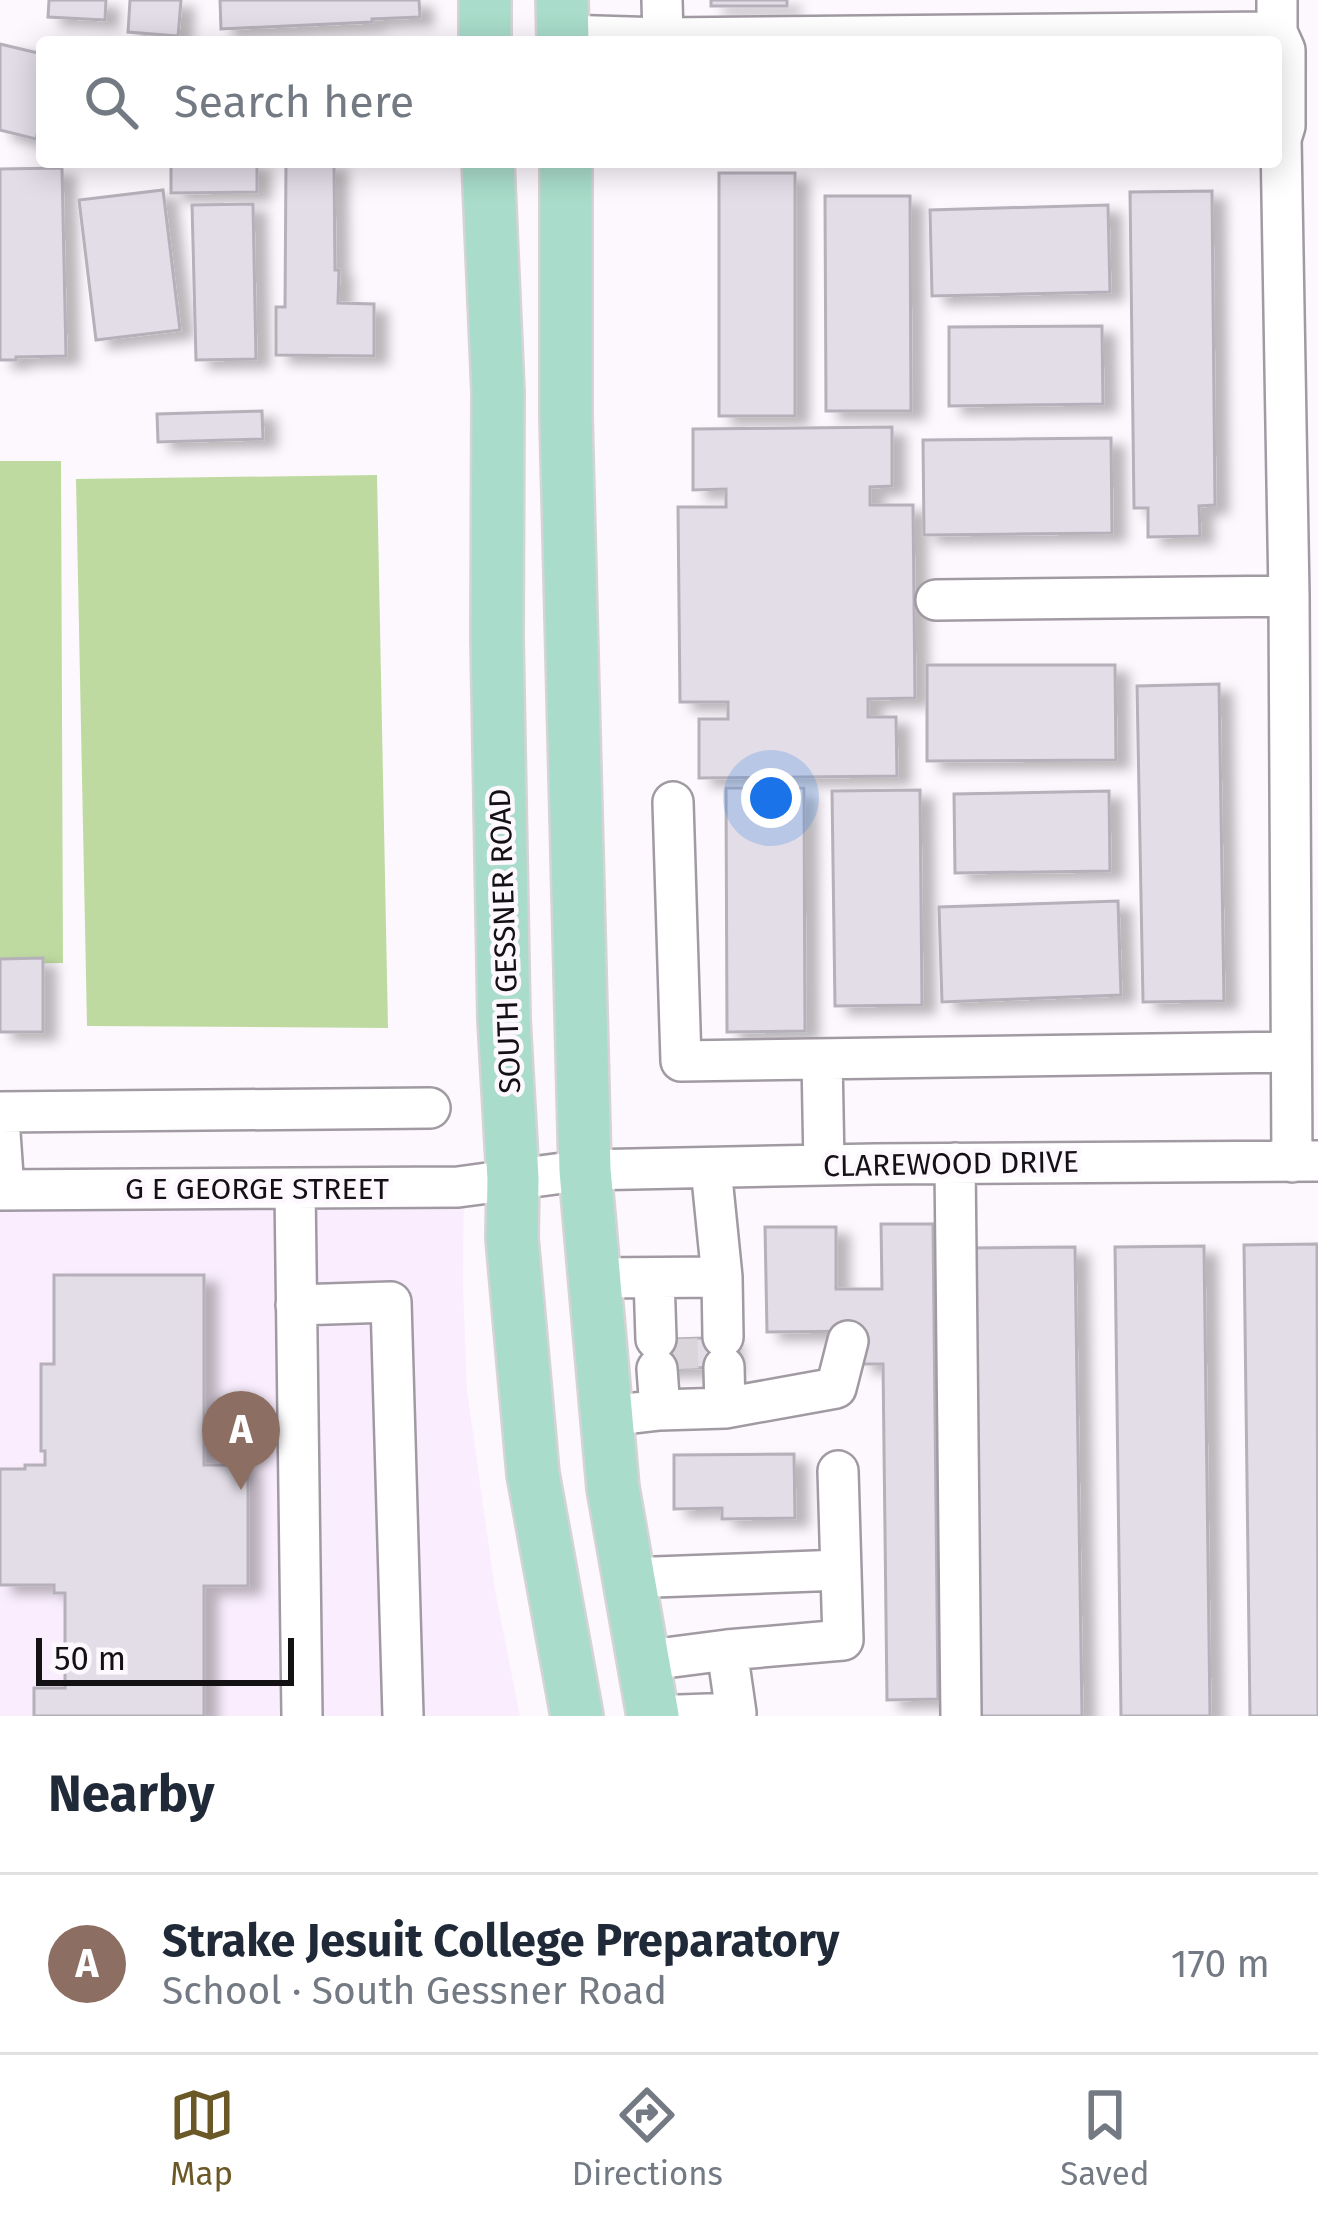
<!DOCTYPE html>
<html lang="en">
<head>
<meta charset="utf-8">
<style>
  :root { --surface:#fff; --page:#f2f2f3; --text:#1f2937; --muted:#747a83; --line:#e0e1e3; --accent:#6a5826 }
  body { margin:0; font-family:"Fira Sans",sans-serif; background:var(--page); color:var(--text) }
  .scale { position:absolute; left:36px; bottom:30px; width:258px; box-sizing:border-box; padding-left:12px; border:6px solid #131114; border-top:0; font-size:33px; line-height:42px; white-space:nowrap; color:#131114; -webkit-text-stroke:9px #fdf8fe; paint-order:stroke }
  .you { position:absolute; left:771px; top:798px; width:42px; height:42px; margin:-30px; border:9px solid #fff; border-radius:50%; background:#1a73e8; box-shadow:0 0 0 18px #1a73e833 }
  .badge { display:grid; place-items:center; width:78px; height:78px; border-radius:50%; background:var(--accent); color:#fff; font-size:39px; font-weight:700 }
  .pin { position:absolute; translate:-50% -99px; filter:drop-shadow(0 3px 6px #0008) }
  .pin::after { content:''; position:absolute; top:63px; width:42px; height:36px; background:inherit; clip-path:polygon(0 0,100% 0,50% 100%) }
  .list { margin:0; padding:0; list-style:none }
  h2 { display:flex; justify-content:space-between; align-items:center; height:156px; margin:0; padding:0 48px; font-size:51px }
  h2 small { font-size:39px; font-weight:400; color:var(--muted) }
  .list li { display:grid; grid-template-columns:78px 1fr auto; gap:36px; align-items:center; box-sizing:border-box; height:180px; padding:0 48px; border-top:3px solid var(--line) }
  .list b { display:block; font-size:45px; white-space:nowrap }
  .list p { margin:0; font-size:39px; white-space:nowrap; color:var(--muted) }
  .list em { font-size:39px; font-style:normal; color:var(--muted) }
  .icon { flex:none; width:66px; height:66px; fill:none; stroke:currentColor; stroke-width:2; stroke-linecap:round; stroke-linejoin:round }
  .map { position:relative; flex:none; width:1318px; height:1716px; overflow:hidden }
  .search { position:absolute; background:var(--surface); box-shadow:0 6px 30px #0003; left:36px; right:36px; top:36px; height:132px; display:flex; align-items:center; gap:30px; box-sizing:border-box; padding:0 42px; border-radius:12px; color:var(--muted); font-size:45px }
  .sheet { height:336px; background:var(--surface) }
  nav { display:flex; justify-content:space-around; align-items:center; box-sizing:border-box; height:168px; border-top:3px solid var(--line); background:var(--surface); font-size:33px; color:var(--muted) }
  nav a { display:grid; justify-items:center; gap:6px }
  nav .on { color:var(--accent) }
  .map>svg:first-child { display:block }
  .built { fill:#faeefe }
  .green { fill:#bedaa0 }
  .building { fill:#e2dde7; stroke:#b5b0ba; stroke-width:3; filter:url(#shadow) }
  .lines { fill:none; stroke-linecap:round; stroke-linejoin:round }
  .minor-tunnel { stroke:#dad5db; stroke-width:39; stroke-dasharray:39 20; stroke-linecap:butt }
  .minor-casing { stroke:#a19aa3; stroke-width:44 }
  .major-casing { stroke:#d5d4d5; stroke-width:56 }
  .minor { stroke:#fff; stroke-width:39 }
  .major { stroke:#a9dcca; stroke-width:51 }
  .labels { text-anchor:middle; stroke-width:9; stroke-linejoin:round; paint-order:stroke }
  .street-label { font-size:30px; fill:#131114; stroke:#fdf8fe }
</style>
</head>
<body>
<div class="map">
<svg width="1318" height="1716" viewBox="0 0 1318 1716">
  <defs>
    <filter id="shadow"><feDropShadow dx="13" dy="8" stdDeviation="6" flood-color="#0004"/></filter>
  </defs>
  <rect width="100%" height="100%" fill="#fdf8fe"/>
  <path class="built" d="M464,1167L463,1287L467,1390L495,1590L520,1716H0V1186Z"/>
  <path class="green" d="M0,461H61L63,963L0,964Z
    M377,475L388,1028L87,1026L76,479Z"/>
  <path class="building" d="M49,0H106L105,20L48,17Z
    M130,0H181L178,36L128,32Z
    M220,0H419L420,17L372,19V22L221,29Z
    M711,0H787V6H711Z
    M0,44L42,54V115L36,139L0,130Z
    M171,162H257V192L171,193Z
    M286,162H334L335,270H339L338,303L374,304V356L276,355V307H285Z
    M62,168L66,356L16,357V360H0V169Z
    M719,173H795V416H719Z
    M163,190L180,330L96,340L79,200Z
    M1212,191L1215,505L1199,506L1200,536L1148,537V508H1134L1130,192Z
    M825,196H910L911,411H826Z
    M253,204L256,359L196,360L192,205Z
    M1108,205L1110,292L932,296L930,210Z
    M1102,326L1103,404L949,406V327Z
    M262,411L263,439L158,442L157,414Z
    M892,427V486L870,487V505H913L915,698L868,699V717H896L897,776L699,778V719H728V702H680L678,507H726V489L693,490V429Z
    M1111,438L1112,533L924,535L923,440Z
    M927,665H1115L1116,760L927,761Z
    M1219,684L1224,1001L1143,1002L1137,686Z
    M726,788H804L805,1031L727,1032Z
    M920,790L922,1005L835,1006L832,791Z
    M1109,791L1110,871L955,873L954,794Z
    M1118,901L1121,995L942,1002L939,907Z
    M43,958V1032H0V959Z
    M881,1224H933L938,1699L887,1700L883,1364H860V1331L767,1332L765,1227H836V1289H882Z
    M1317,1244L1318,1716H1250L1244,1245Z
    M1204,1246L1210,1716H1121L1115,1247Z
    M1075,1247L1082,1716H977L970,1248Z
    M54,1275H204V1465H248V1586H204V1716H34V1688H65V1593H54V1585H0V1469H25V1465H45V1451H41V1364H54Z
    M729,1337L730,1367L650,1369L649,1340Z
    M794,1454L795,1518L722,1519V1508L674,1509V1455Z"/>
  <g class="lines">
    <path class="minor-tunnel" d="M678,1339L679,1369"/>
    <g class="minor-casing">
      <path id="minor" d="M1277,32L1285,50V126L1281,139
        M563,35L663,38L662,0
        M663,38L1277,32V0
        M1276,139H1281L1289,596L1292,1162
        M936,600L1289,596
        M673,802L681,1061L1291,1052
        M822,1059L824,1165
        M0,1112L430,1108
        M0,1133L4,1190
        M955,1163L961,1716
        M711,1168L722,1277L723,1337
        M295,1189L302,1716
        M0,1190L458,1187L585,1170L875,1164L1318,1161
        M595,1278L722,1277
        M654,1278L656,1339
        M296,1305L391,1302L403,1716
        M657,1369L660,1410
        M725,1408L836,1388L848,1341
        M608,1416L660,1410L725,1408L724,1367
        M628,1578L841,1570
        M642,1661L727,1650
        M651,1716L736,1713L727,1650L843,1640L838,1471"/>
    </g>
    <g class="major-casing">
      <path id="major" d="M485,0V42
        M562,0L563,42
        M488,162L498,392L497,638L504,1020L513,1179L512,1238L533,1474L577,1716
        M566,162V416L585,1170L613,1488L653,1716"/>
    </g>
    <use href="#minor" class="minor"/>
    <use href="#major" class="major"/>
  </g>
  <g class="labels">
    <g class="street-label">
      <text transform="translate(505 941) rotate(-92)" y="10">SOUTH GESSNER ROAD</text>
      <text transform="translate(951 1164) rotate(-1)" y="10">CLAREWOOD DRIVE</text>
      <text x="257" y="1199">G E GEORGE STREET</text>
    </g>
  </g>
</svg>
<div class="scale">50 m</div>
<div class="you"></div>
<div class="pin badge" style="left:241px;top:1490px;background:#8d6e63">A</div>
<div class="search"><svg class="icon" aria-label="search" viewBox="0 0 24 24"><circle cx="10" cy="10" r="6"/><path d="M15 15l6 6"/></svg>Search here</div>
</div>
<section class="sheet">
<h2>Nearby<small></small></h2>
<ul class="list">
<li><span class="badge" style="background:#8d6e63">A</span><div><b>Strake Jesuit College Preparatory</b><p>School · South Gessner Road</p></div><em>170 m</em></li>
</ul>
</section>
<nav>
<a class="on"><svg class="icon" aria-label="map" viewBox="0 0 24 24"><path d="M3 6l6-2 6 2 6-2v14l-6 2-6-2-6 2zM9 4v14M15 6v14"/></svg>Map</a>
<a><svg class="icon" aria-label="directions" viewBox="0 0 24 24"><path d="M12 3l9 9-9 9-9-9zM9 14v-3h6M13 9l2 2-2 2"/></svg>Directions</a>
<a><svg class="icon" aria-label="saved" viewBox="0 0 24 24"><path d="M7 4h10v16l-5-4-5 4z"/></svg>Saved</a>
</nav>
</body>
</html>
